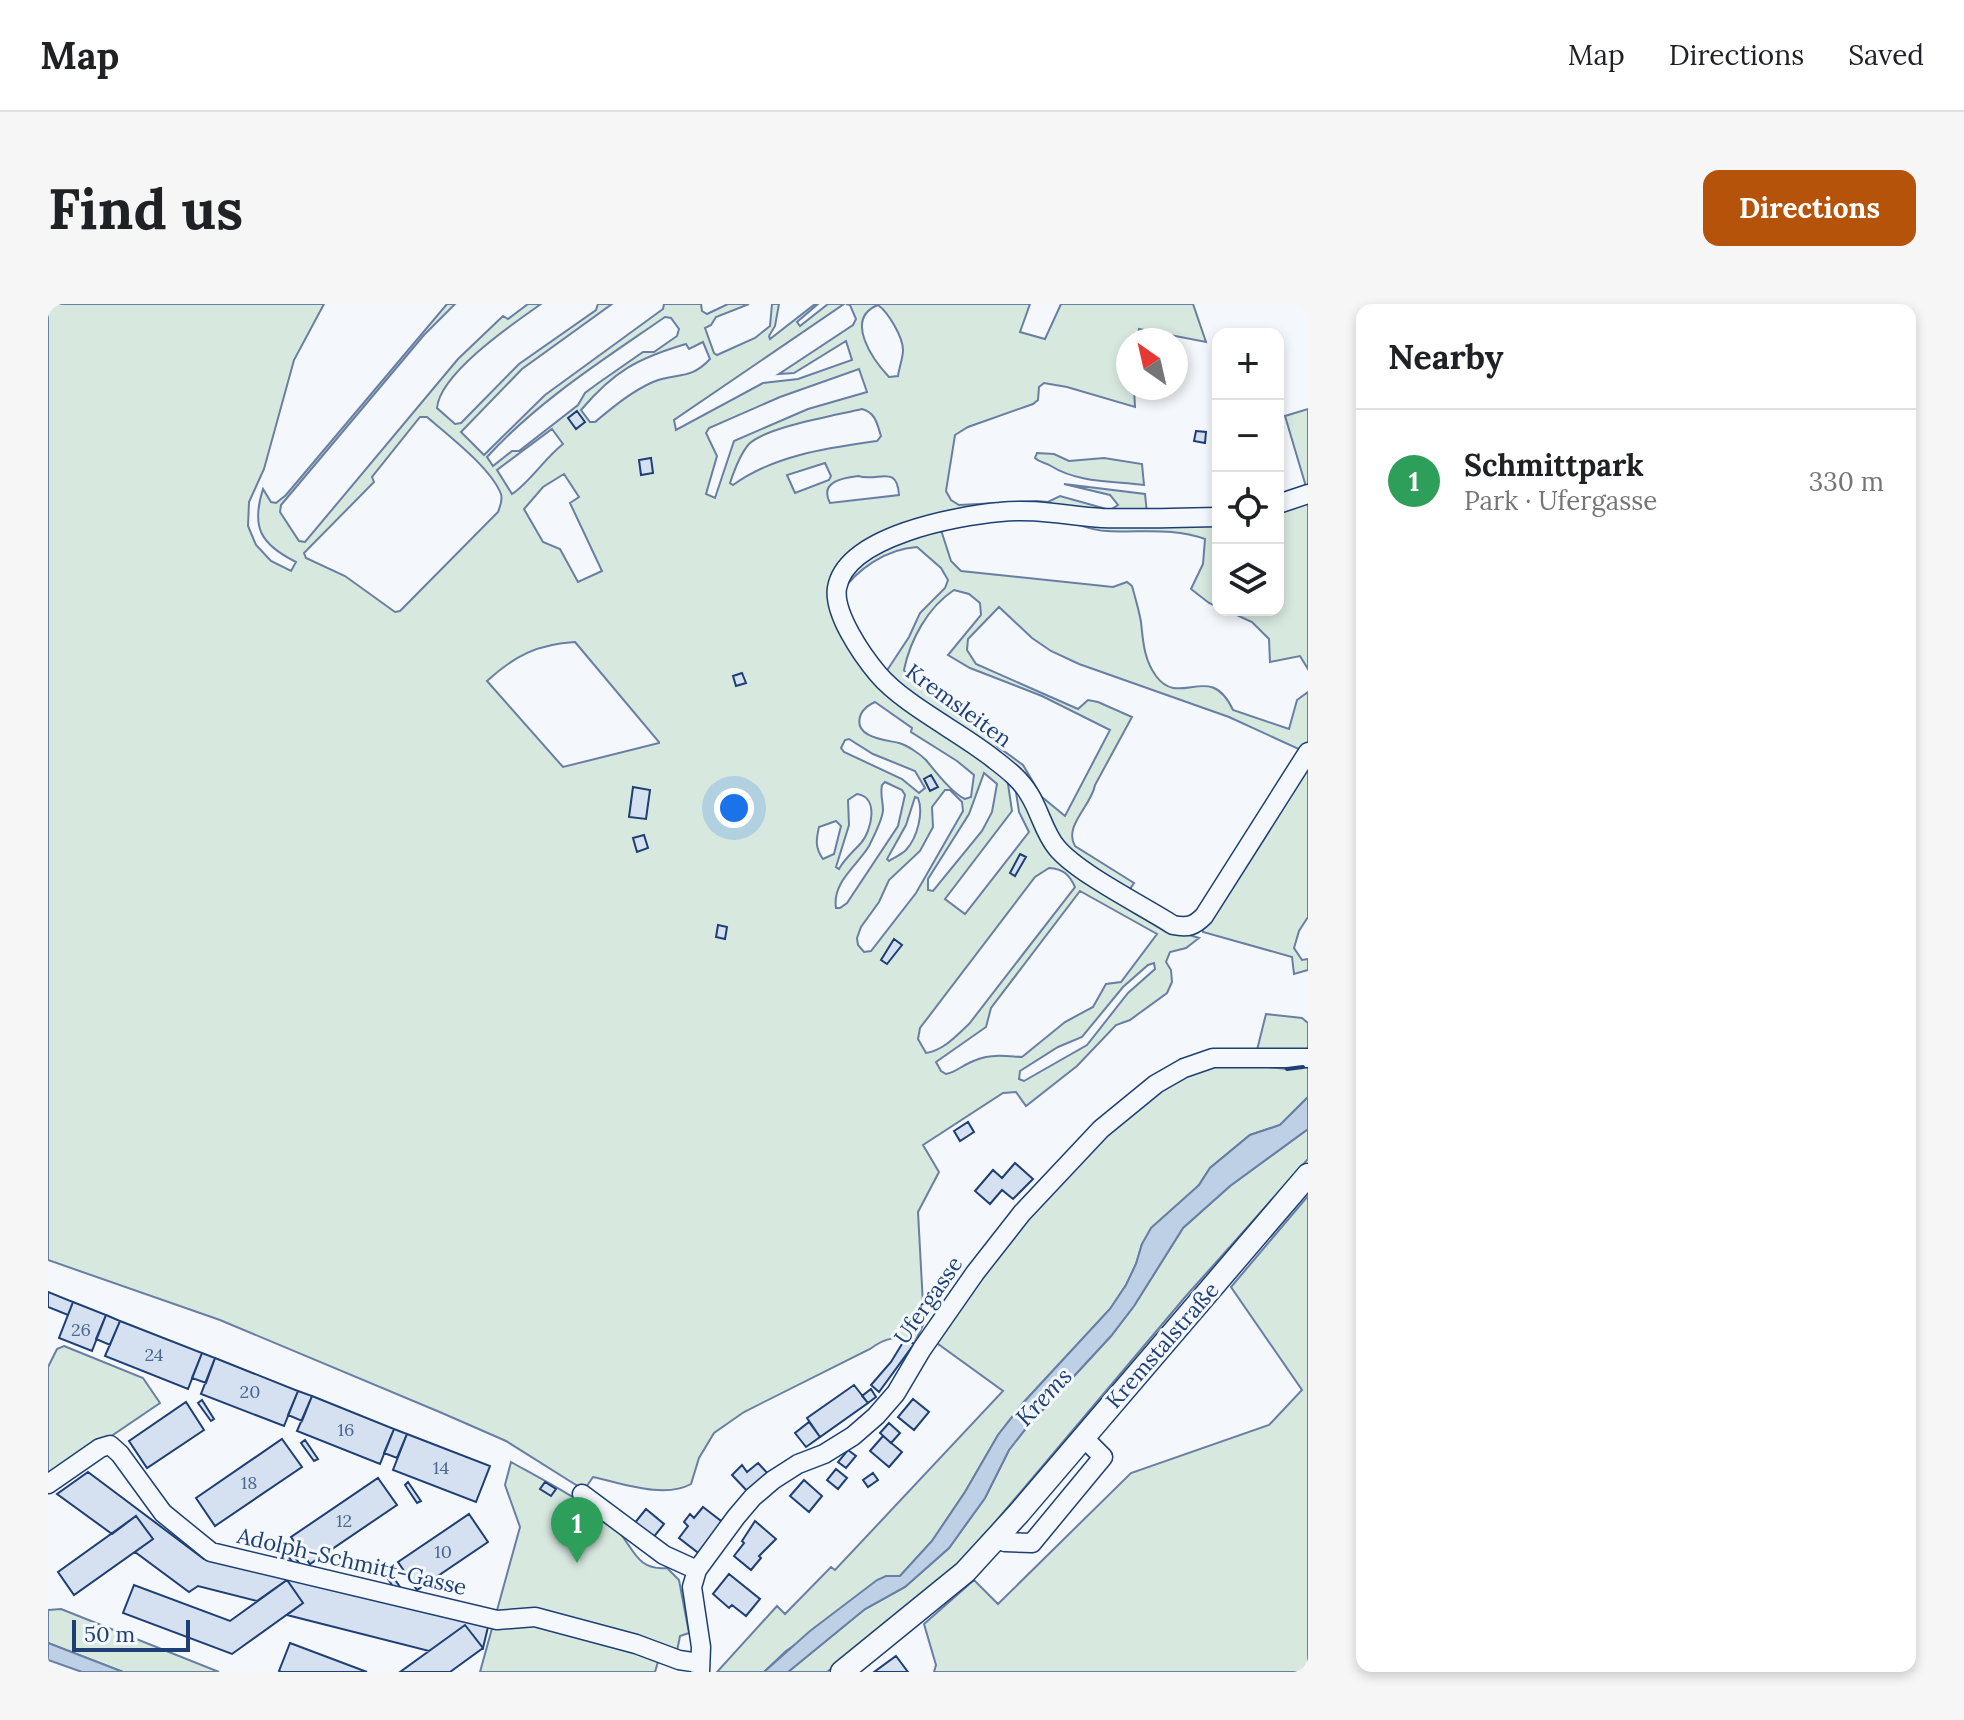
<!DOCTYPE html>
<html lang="en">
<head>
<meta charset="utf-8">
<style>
  :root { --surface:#fff; --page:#f6f6f6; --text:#202124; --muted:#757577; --line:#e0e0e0; --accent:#b45309 }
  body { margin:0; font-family:Lora,serif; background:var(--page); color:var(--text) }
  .controls { position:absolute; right:24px; top:24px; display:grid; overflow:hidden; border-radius:16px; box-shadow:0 4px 12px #0003 }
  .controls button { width:72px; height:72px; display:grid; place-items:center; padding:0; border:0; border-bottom:2px solid var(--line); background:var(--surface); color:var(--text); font:40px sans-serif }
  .compass { position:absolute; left:1068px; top:24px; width:72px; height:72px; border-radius:50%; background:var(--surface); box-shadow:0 4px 12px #0003; rotate:326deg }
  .scale { position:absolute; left:24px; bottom:20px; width:118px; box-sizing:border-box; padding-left:8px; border:4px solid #1d3f73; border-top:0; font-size:22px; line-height:28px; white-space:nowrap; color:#1d3f73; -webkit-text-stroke:6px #f4f7fb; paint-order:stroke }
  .you { position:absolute; left:686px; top:504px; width:28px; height:28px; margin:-20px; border:6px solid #fff; border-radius:50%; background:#1a73e8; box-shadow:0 0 0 12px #1a73e833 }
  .badge { display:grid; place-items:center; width:52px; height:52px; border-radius:50%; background:var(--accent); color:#fff; font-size:26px; font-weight:700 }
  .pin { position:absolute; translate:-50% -66px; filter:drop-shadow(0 2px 4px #0008) }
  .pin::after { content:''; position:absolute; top:42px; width:28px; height:24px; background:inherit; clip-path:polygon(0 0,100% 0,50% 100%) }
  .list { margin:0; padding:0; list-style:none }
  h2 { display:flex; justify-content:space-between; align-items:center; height:104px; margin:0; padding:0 32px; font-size:34px }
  h2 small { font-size:26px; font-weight:400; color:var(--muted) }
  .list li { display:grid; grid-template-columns:52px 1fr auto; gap:24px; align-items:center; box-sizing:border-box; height:144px; padding:0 32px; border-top:2px solid var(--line) }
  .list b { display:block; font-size:30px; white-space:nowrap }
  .list p { margin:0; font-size:26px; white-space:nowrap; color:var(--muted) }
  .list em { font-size:26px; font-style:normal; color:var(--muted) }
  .icon { flex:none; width:44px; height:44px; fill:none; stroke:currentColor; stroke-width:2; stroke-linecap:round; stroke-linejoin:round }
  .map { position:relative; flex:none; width:1260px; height:1368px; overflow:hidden; border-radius:16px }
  header { display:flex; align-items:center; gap:48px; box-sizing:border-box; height:112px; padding:0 40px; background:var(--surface); border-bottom:2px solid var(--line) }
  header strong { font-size:38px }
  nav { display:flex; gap:44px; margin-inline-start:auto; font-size:28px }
  .intro { display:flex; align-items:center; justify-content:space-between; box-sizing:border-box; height:192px; padding:0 48px }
  h1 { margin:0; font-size:56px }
  .button { padding:20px 36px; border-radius:16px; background:var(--accent); color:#fff; font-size:28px; font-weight:700 }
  main { display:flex; gap:48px; padding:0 48px }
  aside { flex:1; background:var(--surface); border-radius:16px; box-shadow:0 4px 12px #0003 }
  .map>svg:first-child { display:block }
  .green { fill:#d7e8df; stroke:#687fa3; stroke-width:2; fill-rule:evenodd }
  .water { fill:#bed0e5; stroke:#687fa3; stroke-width:2 }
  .building { fill:#d5e0f0; stroke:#1d3f73; stroke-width:2 }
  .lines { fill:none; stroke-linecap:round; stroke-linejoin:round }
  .minor-casing { stroke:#1d3f73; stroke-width:21 }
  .major-casing { stroke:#1d3f73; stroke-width:25 }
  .minor { stroke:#f4f7fb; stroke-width:18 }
  .major { stroke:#f4f7fb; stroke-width:22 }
  .wall { stroke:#1d3f73; stroke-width:4 }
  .labels { text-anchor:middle; stroke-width:6; stroke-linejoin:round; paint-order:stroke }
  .number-label { font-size:18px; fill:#4b6792 }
  .street-label { font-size:22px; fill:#1d3f73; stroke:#f4f7fb }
  .water-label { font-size:24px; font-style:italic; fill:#1d3f73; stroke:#f4f7fb }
</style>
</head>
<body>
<header>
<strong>Map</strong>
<nav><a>Map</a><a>Directions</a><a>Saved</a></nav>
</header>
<div class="intro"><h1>Find us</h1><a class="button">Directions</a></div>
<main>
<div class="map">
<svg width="1260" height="1368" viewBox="0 0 1260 1368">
  <rect width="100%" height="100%" fill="#f4f7fb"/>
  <path class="green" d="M0,0H276L246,56L216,165L201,198L200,222L208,241L223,257L243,267L248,258C212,240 203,223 215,185L223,198L228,199L238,191L399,0H407L376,31L233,201L232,208L251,237L257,238L410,55L455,12L460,15L480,0H493C466,19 392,69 389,104L407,120L413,119L471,60L548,6L550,0H564L474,65L413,128L436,151L497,91L615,5L616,0H653L654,7L659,10L680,0H701L668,13L663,21L657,24L666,49L669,51L707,34L722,22L724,0H731L727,22L721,32L722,35L767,0H770L749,18L752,22L780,0H796L626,116L628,126L715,79L750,75L804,56L798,37L746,69L731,70L805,21L808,15L802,1L798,0H982L972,28L997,35L1013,0H1145L1158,38L1091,25L1090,36H1080V84H1086L1087,103L1019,83L996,79L991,83L990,96L985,100L920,123L907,131L898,187L903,196L911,201L989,197L1000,198L1012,192L1062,206L1070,201L1062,191L1016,180L1097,190L1099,209H907L789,271L815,357L959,473L964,507L897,595L917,610L981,528L971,508L966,475L997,534L1125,626L1151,634L1138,644L1122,648L1118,658L1123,666L1124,678L1119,689L1082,716L1068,721L1029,762L978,802L968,788L955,789L875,841L891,868L870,908L876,1019L866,1040C849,1030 837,1034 822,1045L696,1108L666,1129L651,1154L643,1180C616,1195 574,1179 545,1173L536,1186L458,1137L394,1109L172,1016L0,956ZM830,1C840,8 855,33 855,46C855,54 851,64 850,72L841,73C826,57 795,15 830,1ZM617,13L623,14L631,25L629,32L606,48H595L549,80L537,89L530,101L471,147H464L445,162L439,153C490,97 555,56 617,13ZM655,38L662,55C642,77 628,68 605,78C584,87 564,104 547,118H542L533,106C566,67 590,54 638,40L641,45ZM811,65L819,88L760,105L686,137L667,194L658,190L669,152L658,129L661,124L732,93ZM814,105C828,109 829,120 833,132L829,137C780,144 726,151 685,181L682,179C686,167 692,150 701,140C718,123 789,111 814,105ZM372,113H379C400,131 443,164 453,190C455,197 452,202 450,208L352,307L347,308L297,272L258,254L256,249L326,178L324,173ZM504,125L515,140C496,155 481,179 464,190L449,166ZM777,159L783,172L781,176L747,189L739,171ZM516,170L531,193L522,199L554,267L530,278L512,245L495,238L476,205L495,183ZM810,172C831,178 849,160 851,191L782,199C771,178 794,174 810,172ZM527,338L611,438V439L515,463L439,377C466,352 490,340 527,338ZM827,398L864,424L863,428L909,457L926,471L923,493L917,495C904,489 888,468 878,456C872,450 859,441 851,439C839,436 803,434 813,410C816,404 820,401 827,398ZM801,435L825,450L867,467L877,484L871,489L854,475L796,448L793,444L797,436ZM936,469L949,480L944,508L934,527L885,587L880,586V575L921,510ZM837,478L854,486L857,491L850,522L799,599L792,604H788C784,578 809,562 821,542C824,536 835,513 835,506C835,497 832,491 834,481ZM897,486H902L914,498L915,507L868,589L823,647L816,648L810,641L809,634L813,623L831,598L841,576L872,547L885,523L884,503ZM809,490C832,493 823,528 813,539C805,548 797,554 791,565L788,563L801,521L800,496ZM867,493L870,494C876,509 869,534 858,546C854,550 846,554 841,557L839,555L858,521ZM788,517L793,522L786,550L775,555C767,544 768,536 771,523ZM1001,564C1015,565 1021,570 1027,583L921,720C908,732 896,746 878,749L870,735L872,724L987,573ZM1032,587L1109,630L1073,678L1058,680L1045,703L1017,718L974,753C955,752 940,749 921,759C912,763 908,768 898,770L893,767L888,758L938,723L943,704ZM1106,659L1107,665L1080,689L1039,741L976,777L971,775L972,767L1010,743L1034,733L1075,683L1100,661Z
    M1260,105V186H1259L1237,112Z
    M989,149L1006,150L1021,157L1056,154L1094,160L1096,181C1065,177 1030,179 1003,162C997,158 992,159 987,154Z
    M1260,195V365L1252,352L1222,358L1221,335L1204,318L1178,306H1230V204Z
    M1003,210L1051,217L1170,216V303L1161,299L1143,285L1155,260L1157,235C1124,223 1093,229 1059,227C1040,227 1023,216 1004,214C970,211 926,215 893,226L903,257L913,267L1065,283L1079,278L1084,282C1087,293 1091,306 1093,318C1095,337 1096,356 1108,372C1132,405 1162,356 1185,406L1241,425L1249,396L1260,388V440L1255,447L1181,413L1031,360L1003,347L984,334L951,303L920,335L919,346L928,360L1030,405L1040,396L1050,398L1084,413L1047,481C1044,501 1015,522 1027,542L1086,579L1080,588L1020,549L1005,529L986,489L965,464L849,383L836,371L861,333L872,309L897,284L900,276L893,264L869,243C838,245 809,265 792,290C797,223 952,212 1003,210ZM906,286L921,290L932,299L933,311L900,351L922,364L994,392L1062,426L1017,512L994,493L975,461L949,442L935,419L861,375L856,366C862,336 880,303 906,286Z
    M1260,455V613L1251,627L1246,644L1254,656L1260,655V666L1246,670L1244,653L1155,628L1154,623Z
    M1218,710L1254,714L1260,719V747L1209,746Z
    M1192,760L1239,765L1260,763V793L1232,821L1202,831L1162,864L1151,881L1094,940L1088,960L1078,981L1062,1005L975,1099L950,1131L917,1188L884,1237L852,1272L844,1274L738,1347L716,1368H669L729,1302L737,1310L783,1263L787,1266L955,1087L886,1037L978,914L1083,806L1139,770L1166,761Z
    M1260,825V855L1138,992L911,1261L779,1368H740L817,1305L857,1283L901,1244L937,1194L961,1146L979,1123L1063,1032L1086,1002L1135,924L1182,882Z
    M1260,892V1368H886L888,1361L876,1320L926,1276L950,1300L1083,1169L1221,1121L1254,1086L1183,983Z
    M16,1042L95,1074L112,1099L0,1175V1063L9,1045Z
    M463,1158C497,1177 534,1196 564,1221C585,1238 585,1267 619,1264L631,1276L641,1329L632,1332L629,1347L614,1344L607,1368H432L472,1223L457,1181Z
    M13,1305L171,1368H75L0,1339V1306Z"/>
  <path class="water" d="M1260,793V825L1182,882L1135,924L1086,1002L1063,1032L979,1123L961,1146L937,1194L901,1244L857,1283L817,1305L740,1368H716L762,1327L829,1276L838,1272H852L884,1237L917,1188L950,1131L975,1099L1062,1005L1078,981L1088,960L1094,940L1103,924L1151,881L1162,864L1202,831L1232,821Z
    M0,1339L75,1368H34L0,1356Z"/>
  <path class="building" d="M529,107L537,118L528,125L520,114Z
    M1148,127L1158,128L1157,139L1146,137Z
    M603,154L605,169L593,171L591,156Z
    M694,369L698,379L688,382L685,372Z
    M883,471L890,483L882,487L876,475Z
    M585,483L602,486L598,515L581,513Z
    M596,531L600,544L589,548L585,534Z
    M972,550L978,553L967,572L962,569Z
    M670,621L679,623L677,635L668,633Z
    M846,635L854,641L839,660L833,656Z
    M920,818L926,828L912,837L906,827Z
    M967,859L985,875L965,895L954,886L942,900L927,887L945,866L954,874Z
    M0,988L25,998L20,1011L0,1003Z
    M25,998L58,1011L44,1047L11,1034Z
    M58,1011L72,1017L62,1041L48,1035Z
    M72,1017L154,1049L140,1085L57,1052Z
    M857,1035L866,1040L831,1088L823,1081L843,1058Z
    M154,1049L167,1054L158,1079L144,1074Z
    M167,1054L250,1087L236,1122L153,1090Z
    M806,1081L820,1099L772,1133L759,1114Z
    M823,1085L828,1093L820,1099L814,1092Z
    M250,1087L264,1092L254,1117L240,1111Z
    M264,1092L346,1125L332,1160L249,1127Z
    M865,1095L881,1108L866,1126L850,1113Z
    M154,1096L166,1115L163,1117L150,1099Z
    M138,1098L156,1126L99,1164L81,1137Z
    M761,1118L772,1133L758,1143L747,1129Z
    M841,1119L852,1129L843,1139L832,1129Z
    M346,1125L359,1130L349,1154L336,1149Z
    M359,1130L442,1162L428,1198L345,1166Z
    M835,1132L854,1148L841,1163L822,1147Z
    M234,1135L254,1163L167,1222L148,1194Z
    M257,1136L270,1155L266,1157L253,1139Z
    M800,1146L808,1152L798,1164L790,1158Z
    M710,1159L722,1172L702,1190L684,1171L694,1161L699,1168Z
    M788,1165L799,1174L790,1185L779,1176Z
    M40,1168L156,1255L440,1323L435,1344L417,1321L381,1347L239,1311L255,1299L239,1276L209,1297L150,1282L141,1288L87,1248L105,1235L88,1212L64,1230L9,1190Z
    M825,1169L830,1176L820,1183L815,1176Z
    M330,1174L349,1201L262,1260L243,1233Z
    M756,1176L774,1192L761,1208L742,1192Z
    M360,1178L373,1197L369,1199L357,1181Z
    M497,1178L508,1185L503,1192L492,1185Z
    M655,1203L677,1220L653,1251L631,1234L640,1222L636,1218L642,1210L646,1214Z
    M598,1205L616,1220L604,1235L585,1221Z
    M421,1210L440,1238L369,1286L350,1258Z
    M88,1212L105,1235L26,1291L10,1268Z
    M707,1217L728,1235L711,1252L713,1254L703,1266L686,1252L696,1239L694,1237Z
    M238,1240L251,1259L247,1262L234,1243Z
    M339,1264L352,1283L347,1286L335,1267Z
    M681,1270L712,1295L698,1312L684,1301L681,1304L665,1290Z
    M239,1276L255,1299L184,1350L75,1309L86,1281L182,1317Z
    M417,1321L435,1344L402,1368H352Z
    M242,1339L319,1368H233L231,1367Z
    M848,1352L860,1368H826Z"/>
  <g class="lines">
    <g class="minor-casing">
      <path id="minor" d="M1230,200L1260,190
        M1170,213C1132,214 1093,215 1054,214C1020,212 987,204 952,208C908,212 798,232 789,284C785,309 814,351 830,370C856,401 914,429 947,456C960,466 973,476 981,490C992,507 996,529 1009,544C1031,570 1094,601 1125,621C1140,624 1146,622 1156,612L1260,448
        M0,1180L52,1144L62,1141L72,1150L115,1209L163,1248L449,1316L487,1313L588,1340L631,1356L651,1359
        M534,1190L616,1251L649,1266
        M949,1235L957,1238L984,1239L1055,1153L1035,1133
        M652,1368L653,1343L644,1283L649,1266L688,1213L705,1193L725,1176L750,1160L776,1150L805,1132L828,1112L848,1089L874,1045L927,969L974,909L1053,825L1108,780L1136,764L1165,754H1260"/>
    </g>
    <g class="major-casing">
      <path id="major" d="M794,1368L917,1268L971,1209L1260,871"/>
    </g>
    <use href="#minor" class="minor"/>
    <use href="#major" class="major"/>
    <path class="wall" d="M1239,765L1255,763"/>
  </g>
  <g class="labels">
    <g class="number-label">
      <text x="33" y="1032">26</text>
      <text x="106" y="1057">24</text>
      <text x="202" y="1094">20</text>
      <text x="298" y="1132">16</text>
      <text x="393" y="1170">14</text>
      <text x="201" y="1185">18</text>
      <text x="296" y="1223">12</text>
      <text x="395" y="1254">10</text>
    </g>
    <g class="street-label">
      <text transform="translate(911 401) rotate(36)" y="8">Kremsleiten</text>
      <text transform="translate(880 996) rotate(-55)" y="8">Ufergasse</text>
      <text transform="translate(1114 1041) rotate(-49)" y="8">Kremstalstraße</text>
      <text transform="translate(304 1257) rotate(13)" y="8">Adolph-Schmitt-Gasse</text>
    </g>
    <g class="water-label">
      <text transform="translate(996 1093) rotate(-47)" y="8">Krems</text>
    </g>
  </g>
</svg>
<div class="controls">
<button>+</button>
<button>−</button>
<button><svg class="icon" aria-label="locate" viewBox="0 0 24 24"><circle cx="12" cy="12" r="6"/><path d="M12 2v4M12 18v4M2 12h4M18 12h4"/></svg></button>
<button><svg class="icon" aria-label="layers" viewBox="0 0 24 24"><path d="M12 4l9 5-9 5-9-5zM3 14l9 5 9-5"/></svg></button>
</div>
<svg class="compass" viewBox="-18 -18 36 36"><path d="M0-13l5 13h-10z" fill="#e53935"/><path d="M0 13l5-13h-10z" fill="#757577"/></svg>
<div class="scale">50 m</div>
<div class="you"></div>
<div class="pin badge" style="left:529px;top:1259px;background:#2e9e5b">1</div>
</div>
<aside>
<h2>Nearby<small></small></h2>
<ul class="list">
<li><span class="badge" style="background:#2e9e5b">1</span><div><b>Schmittpark</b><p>Park · Ufergasse</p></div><em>330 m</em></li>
</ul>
</aside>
</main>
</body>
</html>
